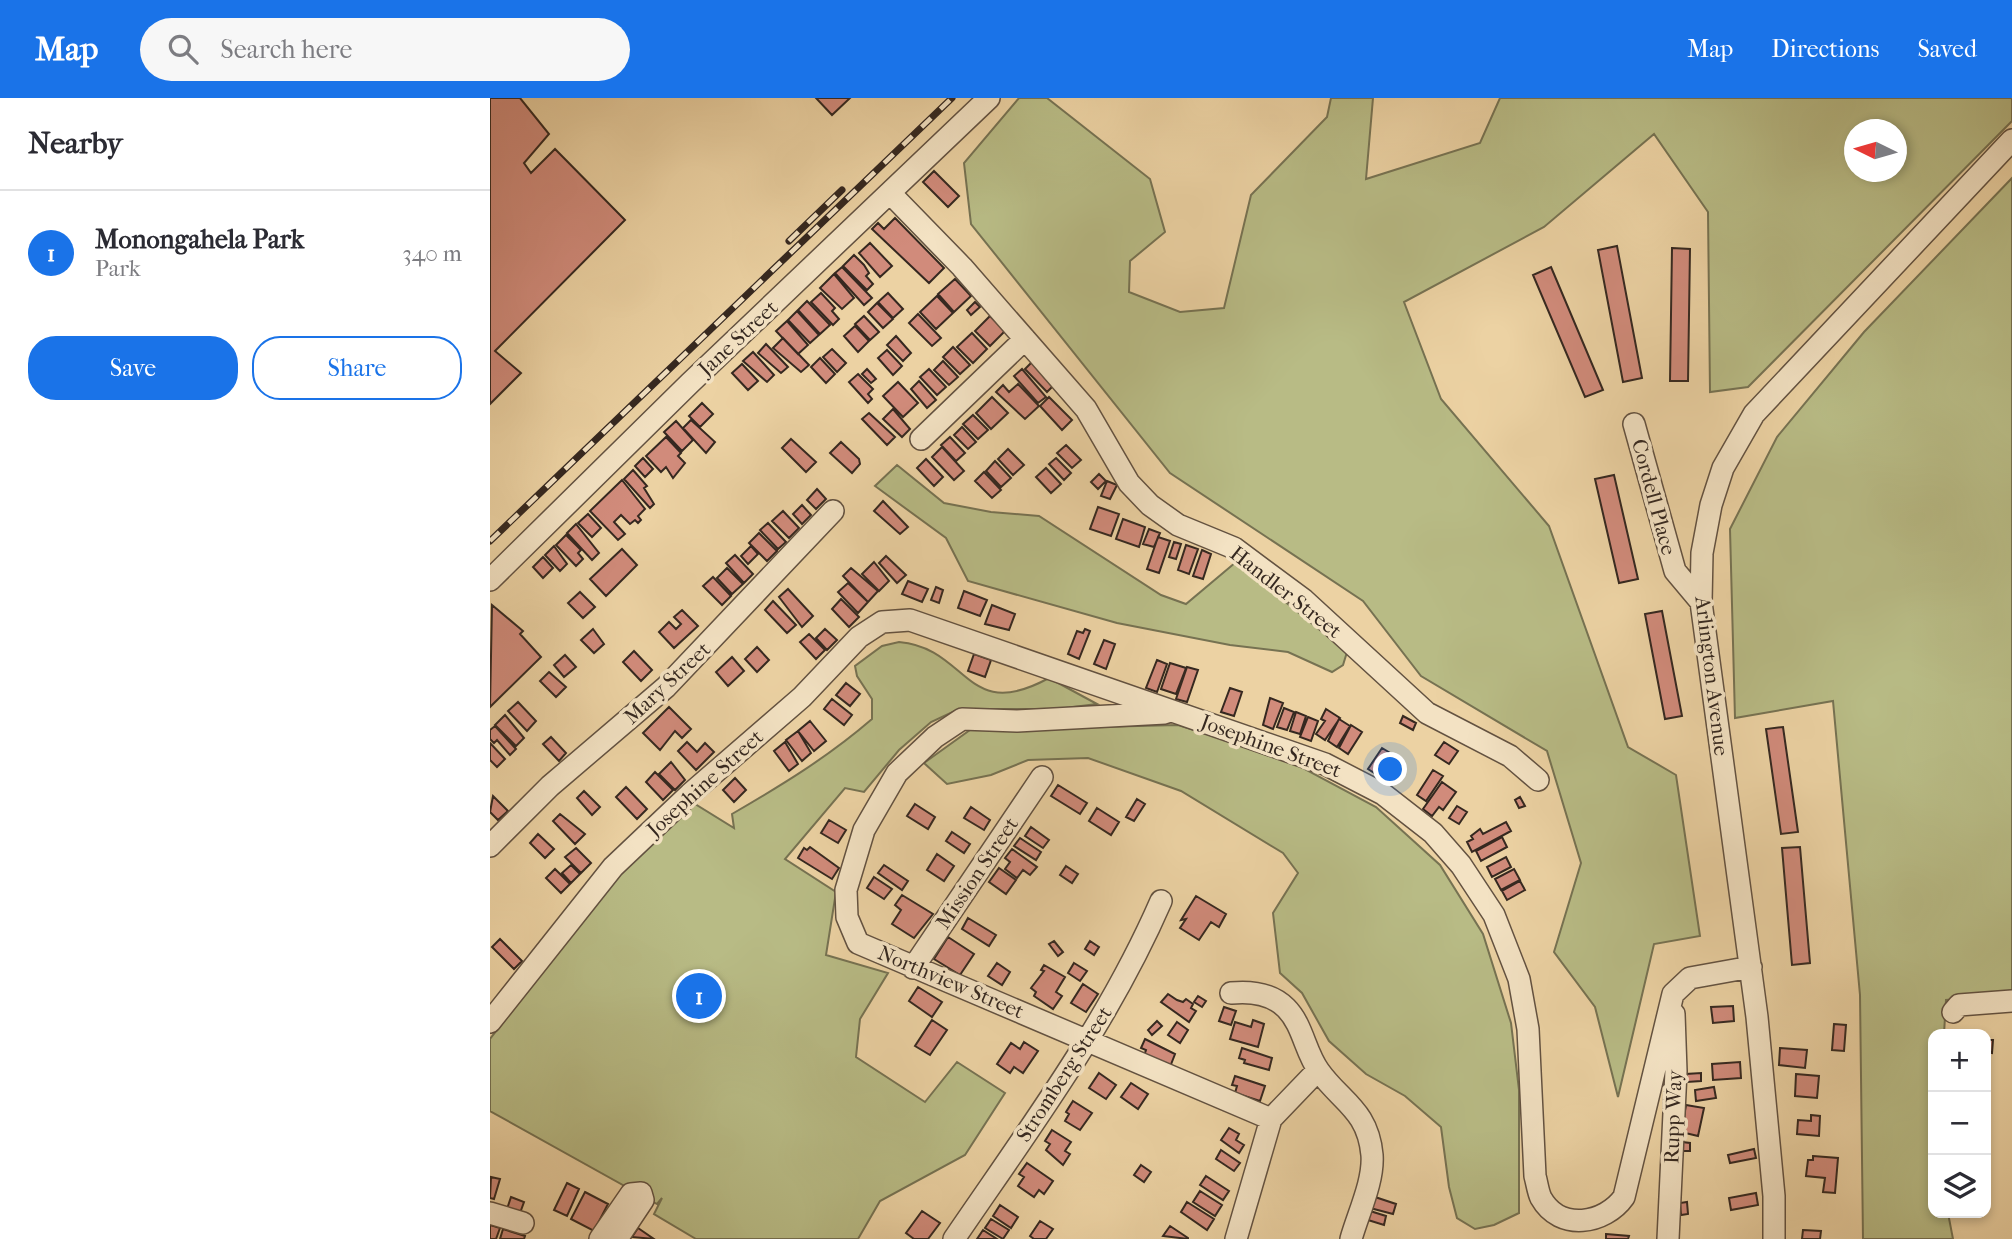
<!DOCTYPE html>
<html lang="en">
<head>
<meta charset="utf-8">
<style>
  :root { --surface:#fff; --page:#f7f7f7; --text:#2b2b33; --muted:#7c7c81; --line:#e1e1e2; --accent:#1a73e8 }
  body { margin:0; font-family:"IM FELL French Canon",serif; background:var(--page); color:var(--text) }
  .controls { position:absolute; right:21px; bottom:21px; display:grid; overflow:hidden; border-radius:14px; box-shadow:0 4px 10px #0003 }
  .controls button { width:63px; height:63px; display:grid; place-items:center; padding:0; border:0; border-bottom:2px solid var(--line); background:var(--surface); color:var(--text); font:35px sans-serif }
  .compass { position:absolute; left:1354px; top:21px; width:63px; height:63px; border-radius:50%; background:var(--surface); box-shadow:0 4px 10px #0003; rotate:275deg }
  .you { position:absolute; left:901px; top:672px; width:24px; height:24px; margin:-18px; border:5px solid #fff; border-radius:50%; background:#1a73e8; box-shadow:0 0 0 10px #1a73e833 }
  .badge { display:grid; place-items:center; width:46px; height:46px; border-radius:50%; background:var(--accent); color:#fff; font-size:23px; font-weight:700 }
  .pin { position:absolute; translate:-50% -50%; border:4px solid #fff; box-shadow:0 2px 7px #0006 }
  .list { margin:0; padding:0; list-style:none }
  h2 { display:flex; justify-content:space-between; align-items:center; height:91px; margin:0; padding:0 28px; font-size:30px }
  h2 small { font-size:23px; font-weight:400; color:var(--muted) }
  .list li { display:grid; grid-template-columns:46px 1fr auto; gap:21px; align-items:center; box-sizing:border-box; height:126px; padding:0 28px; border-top:2px solid var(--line) }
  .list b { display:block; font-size:26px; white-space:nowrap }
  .list p { margin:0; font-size:23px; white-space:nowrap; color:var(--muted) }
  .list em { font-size:23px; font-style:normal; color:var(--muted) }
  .actions { display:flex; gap:14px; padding:21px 28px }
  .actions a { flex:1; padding:16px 0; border:2px solid var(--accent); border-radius:28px; text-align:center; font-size:24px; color:var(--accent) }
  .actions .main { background:var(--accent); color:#fff }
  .icon { flex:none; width:38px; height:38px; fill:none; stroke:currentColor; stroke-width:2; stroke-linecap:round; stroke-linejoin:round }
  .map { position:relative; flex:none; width:1522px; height:1141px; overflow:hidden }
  header { display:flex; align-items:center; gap:42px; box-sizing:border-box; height:98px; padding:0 35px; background:var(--accent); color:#fff }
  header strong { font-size:33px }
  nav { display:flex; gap:38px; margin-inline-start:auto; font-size:24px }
  .search { width:490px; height:63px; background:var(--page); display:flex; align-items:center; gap:18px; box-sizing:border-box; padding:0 24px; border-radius:38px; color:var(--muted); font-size:26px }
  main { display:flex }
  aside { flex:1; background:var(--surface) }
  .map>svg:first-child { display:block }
  .green { fill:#b8bb85; stroke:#767252; stroke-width:2; fill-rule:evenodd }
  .building { fill:#d18b7b; stroke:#352820; stroke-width:2 }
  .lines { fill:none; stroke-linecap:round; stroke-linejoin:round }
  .minor-casing { stroke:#635241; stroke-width:24 }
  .minor { stroke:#f3e2c3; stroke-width:21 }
  .rail-casing { stroke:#352820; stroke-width:7 }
  .rail { stroke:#f3e2c3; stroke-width:4.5; stroke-dasharray:13; stroke-linecap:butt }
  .labels { text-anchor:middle; stroke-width:7; stroke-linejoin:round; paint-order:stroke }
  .street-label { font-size:21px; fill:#352820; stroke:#f3e2c3 }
</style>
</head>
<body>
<header>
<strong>Map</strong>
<div class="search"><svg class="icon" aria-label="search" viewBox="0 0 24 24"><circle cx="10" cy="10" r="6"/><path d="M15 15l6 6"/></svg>Search here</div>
<nav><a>Map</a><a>Directions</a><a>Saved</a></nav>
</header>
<main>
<aside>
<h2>Nearby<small></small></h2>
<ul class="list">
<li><span class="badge">1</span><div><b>Monongahela Park</b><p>Park</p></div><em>340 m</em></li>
</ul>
<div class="actions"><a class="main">Save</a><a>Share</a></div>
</aside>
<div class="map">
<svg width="1522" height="1141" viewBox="0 0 1522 1141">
  <rect width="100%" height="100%" fill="#ecd2a3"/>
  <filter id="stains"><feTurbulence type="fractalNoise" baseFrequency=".00286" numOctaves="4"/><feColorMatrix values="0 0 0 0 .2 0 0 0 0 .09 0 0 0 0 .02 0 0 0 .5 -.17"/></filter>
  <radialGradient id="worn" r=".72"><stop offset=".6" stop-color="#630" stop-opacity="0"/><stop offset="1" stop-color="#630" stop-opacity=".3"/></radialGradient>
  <path class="green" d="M529,0H557L660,81L675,134L640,163L639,194L690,214L734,210L761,97L837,19L841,0H883L876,81L990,45L1010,0H1522V23L1258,289L1220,294L1218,114L1164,36L1054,129L914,204L951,301L1059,428L1138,649L1186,677L1210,838L1164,846L1128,999L1105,909L1064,854L1091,765L1057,653L931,578L873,503L680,375L481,126L474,65ZM1364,32H1406V74H1364Z
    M1522,80V897L1456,902L1454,936H1443V1115H1458L1463,1141H1373L1370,897L1343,603L1245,620L1240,431L1287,339L1374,234Z
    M407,367L454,405L501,414L549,418L671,497L696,506L746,464L857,554L853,567L842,574L798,554L740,547L627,525L478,483L456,440L385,388Z
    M409,544C479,550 475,626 559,580L607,606L567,611H469L441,624L409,652L374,694L355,690L295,761L346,794L336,857L398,875L370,921L366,959L435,1004L467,964L515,995L475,1057L390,1103L368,1141H206L164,1116L172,1100L167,1106L0,1013V941L131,772L205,706L244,730L242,716C292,687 338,659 382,621V601L367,578L365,568L392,548Z
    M688,627L796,661L886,709L950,767L993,836L1021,925L1029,992V1115L1004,1127L985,1131L967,1120L959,1089L951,1029L915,998L876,976L839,943L812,895L790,875L783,815L808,775L793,755L691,693L598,660L538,662L501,677L457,686L434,665L480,632Z"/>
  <path class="building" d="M0,0H30L59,36L34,65L41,75L65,51L135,122L5,253L31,275L0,306Z
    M326,0H360L342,17Z
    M444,73L469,98L458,109L433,84Z
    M405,120L454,170L439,185L382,131L388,125L394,131Z
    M380,145L402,168L390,179L369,155Z
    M1127,148L1152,280L1133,284L1108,152Z
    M1182,150L1200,151L1198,283H1180Z
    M364,157L374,167L379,175L376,178L383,186L377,192L353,168Z
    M352,169L382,200L374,207L345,175Z
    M1061,169L1113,292L1095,299L1043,177Z
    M344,176L364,200L352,211L330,190Z
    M465,181L481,198L464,214L448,196Z
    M331,195L345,210L342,213L349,221L343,227L321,204Z
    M398,195L413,211L403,220L388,204Z
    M447,198L463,215L446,231L430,214Z
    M317,203L340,227L330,236L308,212Z
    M485,204L490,209L481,217L477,212Z
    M387,205L403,221L393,230L378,214Z
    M307,213L329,237L320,245L298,222Z
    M428,216L451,240L442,248L419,225Z
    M374,218L389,234L380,242L365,226Z
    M500,218L515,233L500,248L485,233Z
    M297,223L318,247L308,256L286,233Z
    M365,228L379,243L368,254L354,238Z
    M482,235L497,251L483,265L467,249Z
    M406,238L421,255L413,263L397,247Z
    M293,240L319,267L311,274L283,250Z
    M276,246L298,269L291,275L268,255Z
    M463,249L480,267L470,276L453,259Z
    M342,251L356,265L347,274L333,259Z
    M397,252L412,268L403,277L388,260Z
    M263,254L284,277L277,284L253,263Z
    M330,260L345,276L336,285L321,269Z
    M453,263L468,279L459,287L444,272Z
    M543,263L565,286L557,294L535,271Z
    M252,266L268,283L258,292L242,275Z
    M377,271L386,281L381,285L372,276Z
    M439,271L456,289L447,297L430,279Z
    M532,271L556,299L548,305L524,278Z
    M368,276L383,291L378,296L382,301L378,305L359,284Z
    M429,283L446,302L437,310L421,291Z
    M408,284L428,305L413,319L393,298Z
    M528,286L549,308L535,321L506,294L513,287L519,294Z
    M502,299L518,315L501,331L486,315Z
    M559,299L582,322L572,332L550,308Z
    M212,305L223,316L210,329L199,318Z
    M403,311L420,331L412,339L393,321Z
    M379,315L405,339L397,347L372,321Z
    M483,317L498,332L488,341L473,326Z
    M201,322L225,344L216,355L193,330Z
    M186,323L203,342L192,353L174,334Z
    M472,329L486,344L478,351L464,337Z
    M176,339L191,355L188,358L195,365L183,380L176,369L171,374L156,358Z
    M460,339L475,355L466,363L451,347Z
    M301,341L326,364L316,374L292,350Z
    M351,344L369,361L370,366L362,375L340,355Z
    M576,347L591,362L582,370L567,355Z
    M452,349L474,373L464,382L442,359Z
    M518,351L534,367L523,377L508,361Z
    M153,360L163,371L155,379L145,368Z
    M566,360L581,375L574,382L559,366Z
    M436,361L453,379L444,388L427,370Z
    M505,363L521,380L511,389L496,373Z
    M556,370L571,386L561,395L546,379Z
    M143,372L157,388L154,390L164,406L160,410L134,381Z
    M494,374L511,392L502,400L485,383Z
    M609,376L616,383L608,391L601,384Z
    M1124,377L1148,481L1129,485L1105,381Z
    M132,382L155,411L148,418L151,422L148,425L145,422L140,426L131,417L124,424L135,436L128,442L100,413Z
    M617,383L627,387L620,401L611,398Z
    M327,391L336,401L326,411L317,402Z
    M393,403L418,429L410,436L384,413Z
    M312,407L321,417L312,426L303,416Z
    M608,409L629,416L621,438L600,431Z
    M293,413L309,430L299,440L282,423Z
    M98,416L111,430L102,439L88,425Z
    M633,421L655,429L649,449L626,441Z
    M278,425L296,444L288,451L270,432Z
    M86,426L109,455L102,462L77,435Z
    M659,431L670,435L664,449L653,446Z
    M269,435L287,453L277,463L259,445Z
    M76,437L91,452L88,455L93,461L86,468L66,447Z
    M668,439L680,443L669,475L657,471Z
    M684,444L691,446L686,461L679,459Z
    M696,447L708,451L699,476L688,472Z
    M64,448L77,466L70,473L55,457Z
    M261,448L268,456L258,466L251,458Z
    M132,451L147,467L116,498L100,481Z
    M712,452L721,456L713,481L703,478Z
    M245,457L263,476L254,485L236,465Z
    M396,458L416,477L407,485L389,465Z
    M53,459L63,470L53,480L43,469Z
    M384,464L399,483L389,493L372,476Z
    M237,470L253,486L242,496L227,480Z
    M361,470L388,493L378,504L353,478Z
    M223,479L241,498L232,507L213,488Z
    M418,483L438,491L432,504L412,496Z
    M358,485L378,504L368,515L348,494Z
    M446,489L453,492L449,505L441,502Z
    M298,491L323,518L312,529L289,499Z
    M474,493L497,502L490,518L468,510Z
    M90,494L105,509L93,520L78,505Z
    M351,501L369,519L359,529L342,511Z
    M283,503L306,527L297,535L275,512Z
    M2,507L33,533L30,536L51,559L0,609Z
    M502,507L525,516L519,532L495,526Z
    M192,512L208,528L184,550L169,534L179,524L186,531L191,526L184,519Z
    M1172,513L1192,618L1175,621L1155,516Z
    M103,531L114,546L104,555L91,542Z
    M335,531L347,542L337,552L326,540Z
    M595,531L600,533L589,561L578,556L587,533L593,535Z
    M319,536L335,552L326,561L310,544Z
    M614,542L625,546L616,571L604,566Z
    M267,549L279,562L267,574L255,561Z
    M144,553L162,572L151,583L133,564Z
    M484,556L501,562L495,579L478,573Z
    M75,557L86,569L74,579L64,567Z
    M242,559L254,573L238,588L226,574Z
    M667,562L677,566L667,594L656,590Z
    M680,565L696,570L686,596L671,591Z
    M697,569L708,572L697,604L686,601Z
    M59,574L76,589L66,599L50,583Z
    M356,585L370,596L360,608L346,597Z
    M740,590L752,594L744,618L731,614Z
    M780,600L793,605L783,631L773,627Z
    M342,601L362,617L354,627L334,611Z
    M28,604L46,623L37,633L18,613Z
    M179,609L201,631L192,640L185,633L170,652L153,635Z
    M794,610L804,614L797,632L787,629Z
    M836,611L850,620L835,642L826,636L835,623L831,621Z
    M806,614L816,618L810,636L800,633Z
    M15,617L34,640L26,648L5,627Z
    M913,618L926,625L923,632L910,625Z
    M818,619L828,623L821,643L810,639Z
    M849,621L860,628L847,649L838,643Z
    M320,623L336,643L324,653L308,633Z
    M861,627L872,634L858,656L849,650Z
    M5,628L26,651L20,657L7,642L4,645L0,641V632Z
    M1293,629L1308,734L1291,736L1276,631Z
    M308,633L321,655L312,663L296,642Z
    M61,639L76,655L69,663L53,646Z
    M197,644L207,654L215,645L224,654L206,672L188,653Z
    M295,644L308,666L299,673L284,653Z
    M954,644L968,653L959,666L945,657Z
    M0,645L15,661L7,669L0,662Z
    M892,650L902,656L889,678L878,671Z
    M181,664L195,682L185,692L169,676Z
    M943,672L953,678L936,703L927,697Z
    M165,674L183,692L173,702L156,684Z
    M245,680L256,692L244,704L233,692Z
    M952,684L966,694L953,712L949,709L942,718L933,711Z
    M568,687L597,705L590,716L561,698Z
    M136,689L157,711L147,721L126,699Z
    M94,693L110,709L102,717L87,700Z
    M3,698L18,713L8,722L0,714Z
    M1030,699L1035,708L1029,710L1025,702Z
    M647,701L655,706L644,723L636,719Z
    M425,706L445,719L438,731L417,718Z
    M967,708L977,714L969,726L959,720Z
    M481,709L500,722L494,732L474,720Z
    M607,710L629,724L621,737L599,723Z
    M70,716L95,736L85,746L63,723Z
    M339,722L356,732L348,745L331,735Z
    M1016,724L1021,733L982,754L977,744L983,741L981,738L990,731L993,736Z
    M541,729L559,742L553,750L535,738Z
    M462,734L480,746L474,755L456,743Z
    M48,736L64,751L55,760L40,745Z
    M1012,739L1017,749L991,763L986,753Z
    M530,740L551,754L546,762L524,748Z
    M320,749L349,770L342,781L308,760L314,750L317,752Z
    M1310,749L1320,865L1302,867L1292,750Z
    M86,750L101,765L91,775L75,759Z
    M522,751L547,769L540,777L533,772L527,780L515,771L520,764L515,760Z
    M447,756L464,768L454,783L437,772Z
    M1016,759L1021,769L1002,779L997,769Z
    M81,767L90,776L81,785L72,775Z
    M394,767L418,783L412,792L388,775Z
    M576,768L588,776L582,785L570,777Z
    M509,770L526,782L516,796L499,784Z
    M65,771L80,786L71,795L56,780Z
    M1024,771L1030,782L1011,792L1005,781Z
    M384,779L402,791L394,801L377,790Z
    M1030,783L1035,792L1017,802L1012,793Z
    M412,797L443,816L424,840L402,826L411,812L405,807Z
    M706,798L736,816L729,829L721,824L709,842L690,830L696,821L691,822Z
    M478,820L506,837L499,848L472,831Z
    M458,839L484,856L470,877L444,861Z
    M10,841L32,863L24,871L2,849Z
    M564,843L573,854L568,858L559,846Z
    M600,843L609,849L604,857L595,851Z
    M507,865L520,874L512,887L498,878Z
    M584,865L597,873L590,883L578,875Z
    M554,867L575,879L566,894L572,898L563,911L544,898L546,894L541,890L554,873L551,872Z
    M593,886L608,896L596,914L581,905Z
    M428,889L452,904L442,919L419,903Z
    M678,896L687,902L693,904L696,901L703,906L701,910L706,913L699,924L671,904Z
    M708,898L716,903L712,909L704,904Z
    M1243,908L1244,923L1223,925L1221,909Z
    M734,909L746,913L741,927L729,923Z
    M442,922L457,932L440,957L425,948Z
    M763,922L774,926L768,949L740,941L745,924L761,929Z
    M667,923L672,928L662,937L658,932Z
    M687,924L698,932L690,945L678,937Z
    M1344,926L1356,927L1354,953L1342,952Z
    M655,941L685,956L680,969L654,958L656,952L651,950Z
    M1496,942H1503L1502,955L1496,954Z
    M534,944L548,953L533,975L524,969L520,975L507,966L521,945L530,951Z
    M752,950L782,960L779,972L754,965L755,962L749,960Z
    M1290,950L1317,952L1315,970L1289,967Z
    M1250,964L1251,980L1223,982L1222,966Z
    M609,975L626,987L616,1001L599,990Z
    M1211,975V983L1197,984L1196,976Z
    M1306,976L1329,978L1327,1000L1305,998Z
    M745,978L775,988L770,1003L745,995L747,988L742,987Z
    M641,985L658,996L648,1011L631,999Z
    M1224,989L1226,1000L1206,1003L1205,992Z
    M583,1003L602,1015L590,1032L575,1023L579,1016L576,1014Z
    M1196,1007L1214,1010L1208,1038L1191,1034Z
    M1321,1017L1330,1018L1329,1038L1307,1036L1308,1022L1321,1023Z
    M739,1030L749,1036L746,1042L754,1047L749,1055L731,1042Z
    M562,1032L581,1044L575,1053L580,1056L573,1067L556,1052L560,1046L555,1043Z
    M1192,1044L1200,1045V1053H1192Z
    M1264,1051L1266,1060L1240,1065L1238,1057Z
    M731,1052L750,1065L744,1073L726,1061Z
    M1323,1058L1348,1060L1345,1095L1333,1094L1335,1080L1316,1078L1318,1062H1323Z
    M537,1065L563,1083L554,1096L549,1092L544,1099L528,1088L534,1079L529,1076Z
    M651,1067L661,1074L654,1084L644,1077Z
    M716,1078L739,1093L733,1102L710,1087Z
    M1,1079L10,1081L4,1101L0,1100Z
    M77,1085L89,1091L77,1118L64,1112Z
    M710,1093L732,1107L725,1118L703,1104Z
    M95,1094L118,1106L104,1133L81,1121Z
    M1266,1095L1268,1107L1241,1112L1239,1100Z
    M882,1098L906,1106L903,1116L880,1110Z
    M21,1099L34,1104L30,1115L17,1111Z
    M697,1104L724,1121L717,1132L691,1114Z
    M1197,1104L1198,1116L1191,1117L1190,1105Z
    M510,1107L528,1119L521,1130L503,1118Z
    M432,1113L450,1125L438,1141H424L416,1135Z
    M880,1113L896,1118L894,1127L878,1122Z
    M501,1121L519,1132L513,1141L495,1130Z
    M550,1123L563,1131L556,1141H544L540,1138Z
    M0,1127L10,1130L6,1141H0Z
    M680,1128L698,1140V1141L673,1138Z
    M148,1130L164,1141L142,1139Z
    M13,1131L35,1138L34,1141H10Z
    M493,1132L507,1141H487Z
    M1313,1132L1331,1133L1330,1141H1312Z
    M1116,1136L1139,1138L1138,1141H1116Z"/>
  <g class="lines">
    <g class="minor-casing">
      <path id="minor" d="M401,96L472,169L596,311L639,385L660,407L688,427L744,450L814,502L937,615L1020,658L1048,682
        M1144,326L1185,473L1211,504
        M431,341L535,241
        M0,482L200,285L499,0
        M675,615L527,623L472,621L445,639L407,675L374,732L356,792L357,819L368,845L781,1021L828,972
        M0,748L60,688L176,589L343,413
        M423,870L552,679
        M741,895C761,893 781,895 796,910C813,927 815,954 829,973C851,1004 878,1012 882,1057C884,1083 868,1116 861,1141
        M1463,914L1469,907L1522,903
        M0,924L123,769L200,696L312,599L369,539L392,524L420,522L835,666L893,696L943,735L971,767L1004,817L1029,881L1038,931L1045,1078C1047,1085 1048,1094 1051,1100C1070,1134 1115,1126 1134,1099L1183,896L1200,880L1261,869
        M0,1115L33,1125
        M110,1141L141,1096L151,1095L153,1102L127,1141
        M464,1141C539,1031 618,925 671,803
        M746,1141L781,1021
        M1178,1141L1186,973L1184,916
        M1284,1141V1098L1267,919L1211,504L1212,455L1221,407L1233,370L1264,316L1522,42"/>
    </g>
    <use href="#minor" class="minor"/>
    <g class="rail-casing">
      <path id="rail" d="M299,143L352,92
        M0,443L462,0"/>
    </g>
    <use href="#rail" class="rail"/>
  </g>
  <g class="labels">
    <g class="street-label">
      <text transform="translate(248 240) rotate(-43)" y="7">Jane Street</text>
      <text transform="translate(1164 399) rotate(75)" y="7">Cordell Place</text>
      <text transform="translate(796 494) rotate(38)" y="7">Handler Street</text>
      <text transform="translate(1222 578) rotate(83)" y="7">Arlington Avenue</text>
      <text transform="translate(177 585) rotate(-43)" y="7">Mary Street</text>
      <text transform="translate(781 648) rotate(20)" y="7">Josephine Street</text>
      <text transform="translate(215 685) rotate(-42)" y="7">Josephine Street</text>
      <text transform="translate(487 775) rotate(-56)" y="7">Mission Street</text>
      <text transform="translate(461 884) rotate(23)" y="7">Northview Street</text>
      <text transform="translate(574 976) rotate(-57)" y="7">Stromberg Street</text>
      <text transform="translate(1183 1019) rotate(-88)" y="7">Rupp Way</text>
    </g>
  </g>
  <rect width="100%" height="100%" filter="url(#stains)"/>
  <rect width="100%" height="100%" fill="url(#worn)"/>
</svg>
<div class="controls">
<button>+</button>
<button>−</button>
<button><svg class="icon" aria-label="layers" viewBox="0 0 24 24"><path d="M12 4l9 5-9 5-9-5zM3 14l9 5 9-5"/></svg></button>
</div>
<svg class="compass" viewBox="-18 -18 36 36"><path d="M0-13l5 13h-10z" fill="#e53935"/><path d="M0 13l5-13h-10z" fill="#7c7c81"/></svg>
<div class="you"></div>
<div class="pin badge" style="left:209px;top:898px">1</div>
</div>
</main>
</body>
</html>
